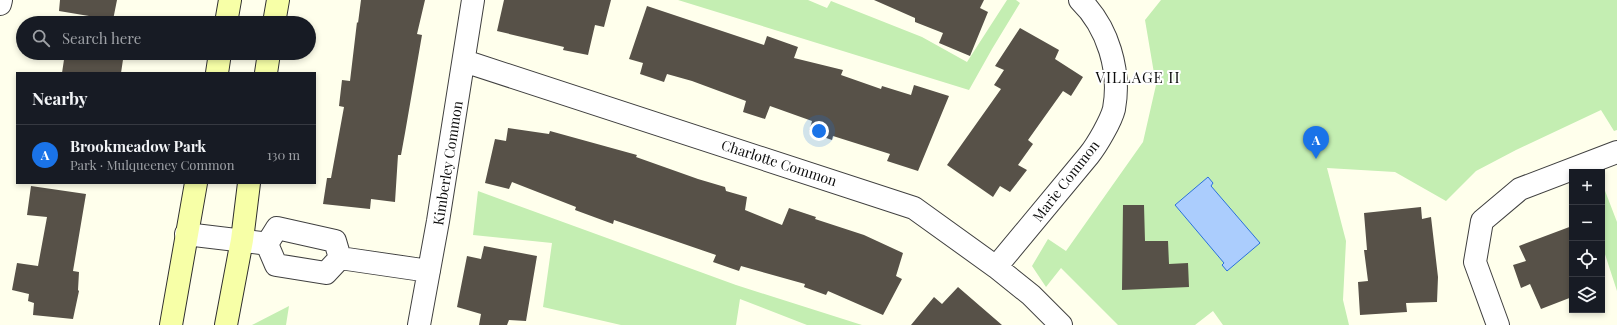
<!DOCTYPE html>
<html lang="en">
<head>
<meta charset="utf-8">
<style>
  :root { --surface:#171b24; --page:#20242c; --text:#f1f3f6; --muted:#9ea1a6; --line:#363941; --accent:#1a73e8 }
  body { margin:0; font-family:"Playfair Display",serif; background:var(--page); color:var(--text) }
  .controls { position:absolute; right:12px; bottom:12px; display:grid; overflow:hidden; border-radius:0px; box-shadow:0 2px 6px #0003 }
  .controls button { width:36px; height:36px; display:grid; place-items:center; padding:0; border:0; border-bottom:1px solid var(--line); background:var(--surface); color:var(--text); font:20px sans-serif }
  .you { position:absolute; left:819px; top:131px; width:14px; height:14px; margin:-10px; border:3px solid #fff; border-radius:50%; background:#1a73e8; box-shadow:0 0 0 6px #1a73e833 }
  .badge { display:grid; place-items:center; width:26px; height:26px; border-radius:50%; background:var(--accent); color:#fff; font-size:13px; font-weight:700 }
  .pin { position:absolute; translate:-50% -33px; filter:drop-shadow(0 1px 2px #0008) }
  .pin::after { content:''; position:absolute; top:21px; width:14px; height:12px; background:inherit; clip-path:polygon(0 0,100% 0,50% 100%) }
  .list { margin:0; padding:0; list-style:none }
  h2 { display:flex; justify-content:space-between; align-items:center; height:52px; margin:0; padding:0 16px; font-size:17px }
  h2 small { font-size:13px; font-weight:400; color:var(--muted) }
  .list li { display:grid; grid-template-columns:26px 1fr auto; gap:12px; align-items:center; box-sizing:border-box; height:60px; padding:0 16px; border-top:1px solid var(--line) }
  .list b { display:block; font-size:15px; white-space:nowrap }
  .list p { margin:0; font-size:13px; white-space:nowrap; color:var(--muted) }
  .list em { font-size:13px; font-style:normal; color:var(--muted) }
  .icon { flex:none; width:22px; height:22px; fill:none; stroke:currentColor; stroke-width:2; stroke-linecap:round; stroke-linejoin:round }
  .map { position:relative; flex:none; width:1617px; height:325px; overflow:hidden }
  .search { position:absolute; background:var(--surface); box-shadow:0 2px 6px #0003; left:16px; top:16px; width:300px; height:44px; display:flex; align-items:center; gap:10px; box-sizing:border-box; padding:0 14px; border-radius:22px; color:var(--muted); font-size:15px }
  .panel { position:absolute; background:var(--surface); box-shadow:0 2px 6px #0003; left:16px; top:72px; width:300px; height:112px; border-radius:0px }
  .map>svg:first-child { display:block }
  .green { fill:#c4eeb2 }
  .water { fill:#abcdfd; stroke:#2a70dc }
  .building { fill:#575148 }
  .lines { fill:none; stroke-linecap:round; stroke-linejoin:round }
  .street-casing { stroke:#404040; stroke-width:24 }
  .secondary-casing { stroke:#2f2f2f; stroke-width:24 }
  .street { stroke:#fff; stroke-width:22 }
  .secondary { stroke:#f7ffa7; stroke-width:22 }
  .labels { text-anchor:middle; stroke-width:4; stroke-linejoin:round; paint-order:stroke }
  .street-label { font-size:14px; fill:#0d0d0d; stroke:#fff }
  .neighbourhood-label { font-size:15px; letter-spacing:1px; fill:#0d0d0d; stroke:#fff }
</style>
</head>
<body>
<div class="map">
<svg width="1617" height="325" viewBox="0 0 1617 325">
  <rect width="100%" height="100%" fill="#ffffec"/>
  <path class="green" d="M678,0H808L827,8L831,1L922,37L967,62L1007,0H1016L1020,3L992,49L969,90Z
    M1161,0H1617V130L1614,131L1601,110L1516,150L1476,171L1446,201L1395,172L1327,168L1346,241L1343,300L1349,325H1223L1213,311L1195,325H1118L1061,268L1046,287L1032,266L1048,239L1066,251L1143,142L1156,85L1145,20Z
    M1602,183L1617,222V291L1602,245Z
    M478,191L736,285L862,325H807L740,299L736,325H621L543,307L552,243L473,235Z
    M289,306L286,325H252Z"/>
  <path class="water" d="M1208,177L1213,183L1211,186L1260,243L1227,271L1222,265L1224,263L1175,205Z"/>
  <path class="building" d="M60,0H117L113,20L59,11Z
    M361,0H425L417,34L422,35L405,133L401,155H398L395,202L371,199L370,209L323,204L327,178H331L344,107L339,106L342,80L350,81L357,22L358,23Z
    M504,0H611L604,27L595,25L588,55L563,50L564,47L497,31Z
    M874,0H984L980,8L988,12L970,56L939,43L943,33L915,22V18Z
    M647,6L764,45L767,36L798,47L794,58L843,70L841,75L881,89L882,86L911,95L914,85L949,96L918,171L887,161L890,154L833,136L832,140L809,132L812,121L770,106L765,119L743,112L746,101L692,81L667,74L664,82L640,74L643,63L629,59Z
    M1020,28L1059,50L1055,59L1083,77L1071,96L1063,91L1028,140L1033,144L1018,165L1027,170L1010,192L1000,186L993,197L947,165L1001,89L994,85L1004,70L995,66Z
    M65,53H124L121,73H62Z
    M508,128L549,134L550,131L637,155L636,157L698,179L725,187L726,191L747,197L745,210L782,225L789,208L816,217L815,219L864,235L903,253L896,276L902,279L883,315L828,291L826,295L804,287L805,284L741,266L739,271L713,262L716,255L614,220L613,224L575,210L576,207L512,182L509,189L485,183L495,139L506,141Z
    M31,186L86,194L73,271L79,272L78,290L79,291L73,319L33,315L34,303L28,301L29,294L12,290L17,263L38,266L47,217L27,215Z
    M1123,205H1144L1145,241H1168L1169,264L1188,263L1189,287L1122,290Z
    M1421,207L1422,219L1431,217L1438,277L1437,302L1406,303L1407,312L1360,315L1358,282L1368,281L1364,250H1367L1364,213Z
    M1572,226V297L1541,309L1530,284L1521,288L1513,265L1526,261L1519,246Z
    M484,246L537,256L526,321L509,320L507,325H479L481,314L457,307L467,256L481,259Z
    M958,287L1002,325H911L934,297L942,304Z"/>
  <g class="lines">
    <g class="street-casing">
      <path id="street" d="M0,4L1,0
        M464,61L914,208L996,267L1031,295L1061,325
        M186,234L261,243
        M267,244L277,228L335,241L340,258
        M267,244L276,265L326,273L340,258
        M340,258L429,271
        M996,267L1089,155C1097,145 1111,121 1114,109C1121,71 1108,27 1080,0
        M419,325L438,221L473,0
        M1498,325L1475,262L1482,221L1520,189L1617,152"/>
    </g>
    <g class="secondary-casing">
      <path id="secondary" d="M226,23L230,0
        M274,23L278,0
        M217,73L220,53
        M266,73L269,53
        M171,325L196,183
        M226,325L242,240L249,183"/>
    </g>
    <use href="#street" class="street"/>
    <use href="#secondary" class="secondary"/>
  </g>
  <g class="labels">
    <g class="street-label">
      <text transform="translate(448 163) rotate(-81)" y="5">Kimberley Common</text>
      <text transform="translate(779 163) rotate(18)" y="5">Charlotte Common</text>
      <text transform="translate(1066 181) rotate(-52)" y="5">Marie Common</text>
    </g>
    <g class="neighbourhood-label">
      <text x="1138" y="83">VILLAGE II</text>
    </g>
  </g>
</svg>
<div class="controls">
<button>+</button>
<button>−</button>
<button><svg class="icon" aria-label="locate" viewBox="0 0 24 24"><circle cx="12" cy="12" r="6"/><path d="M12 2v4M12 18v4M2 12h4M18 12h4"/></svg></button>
<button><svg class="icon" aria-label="layers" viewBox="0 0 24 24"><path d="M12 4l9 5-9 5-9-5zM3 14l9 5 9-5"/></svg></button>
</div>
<div class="you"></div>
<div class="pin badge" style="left:1316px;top:159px">A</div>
<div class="search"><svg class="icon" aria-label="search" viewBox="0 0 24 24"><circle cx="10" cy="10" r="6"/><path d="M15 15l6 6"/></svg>Search here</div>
<section class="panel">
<h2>Nearby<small></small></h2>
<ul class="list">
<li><span class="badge">A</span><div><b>Brookmeadow Park</b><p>Park · Mulqueeney Common</p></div><em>130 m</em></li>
</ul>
</section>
</div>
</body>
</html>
